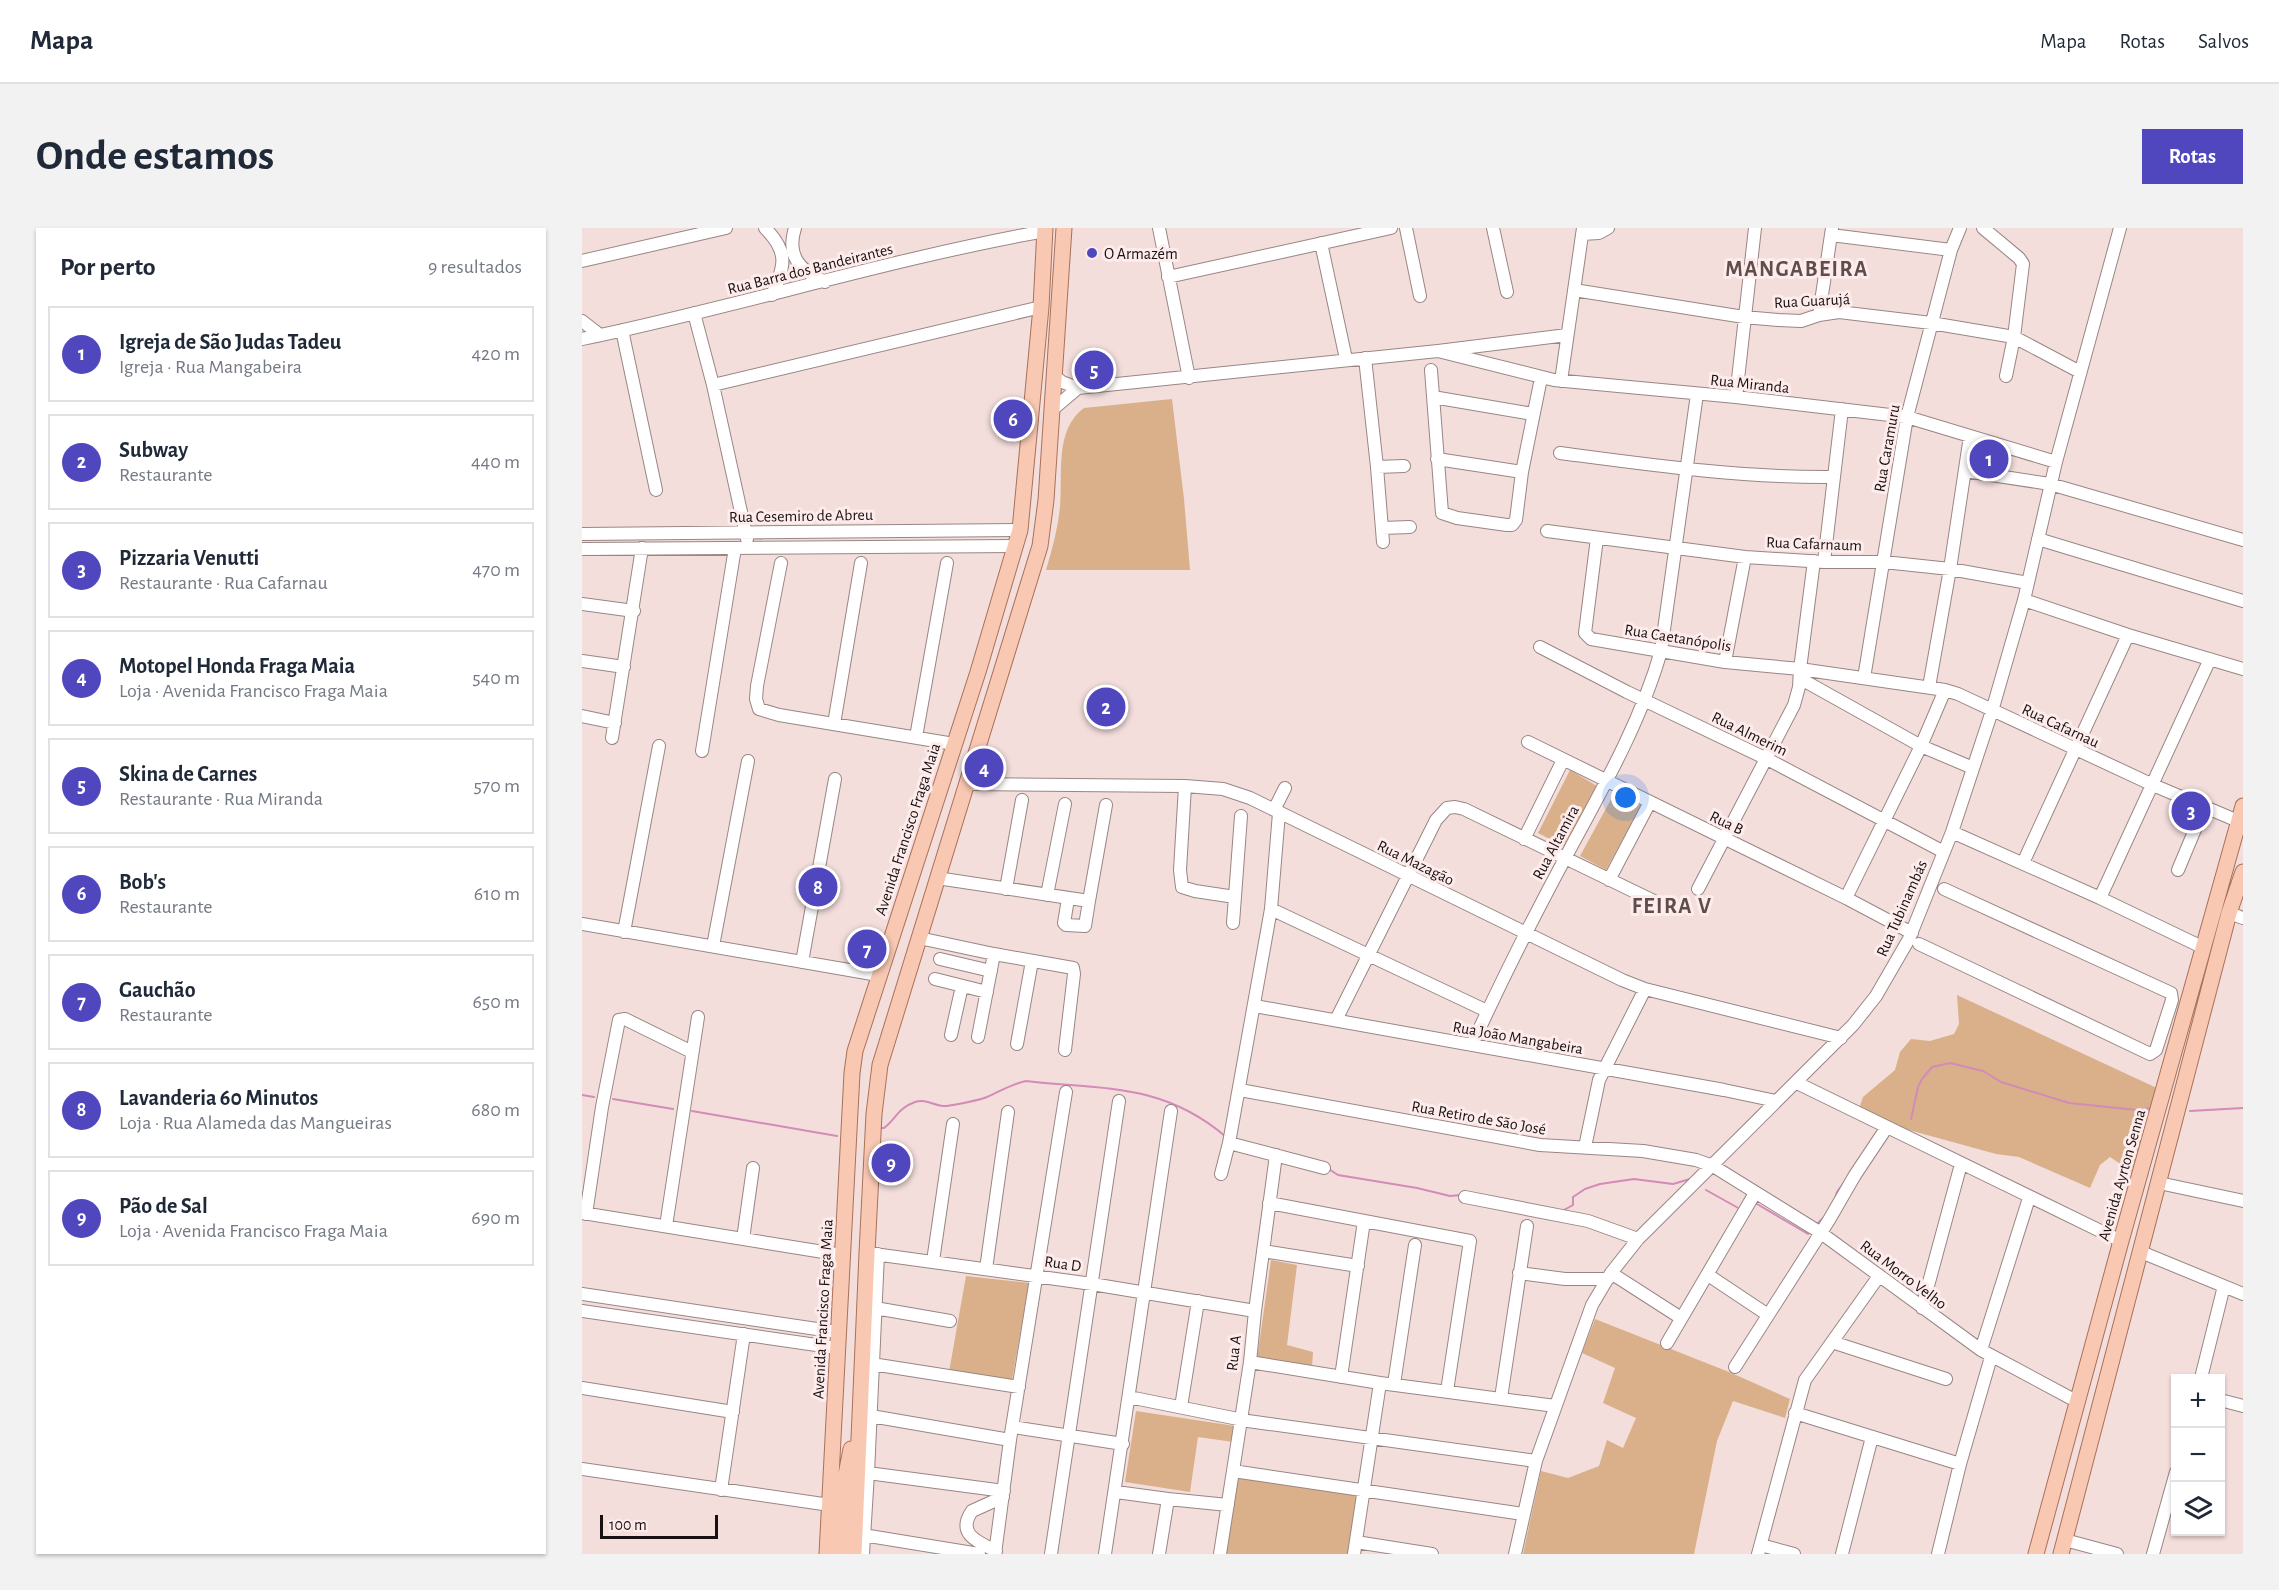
<!DOCTYPE html>
<html lang="pt">
<head>
<meta charset="utf-8">
<style>
  :root { --surface:#fff; --page:#f2f2f3; --text:#1f2937; --muted:#747a83; --line:#e0e1e3; --accent:#5047be }
  body { margin:0; font-family:"Alegreya Sans",sans-serif; background:var(--page); color:var(--text) }
  .controls { position:absolute; right:18px; bottom:18px; display:grid; overflow:hidden; border-radius:0px; box-shadow:0 2px 4px #0004 }
  .controls button { width:54px; height:54px; display:grid; place-items:center; padding:0; border:0; border-bottom:2px solid var(--line); background:var(--surface); color:var(--text); font:30px sans-serif }
  .scale { position:absolute; left:18px; bottom:15px; width:118px; box-sizing:border-box; padding-left:6px; border:3px solid #181111; border-top:0; font-size:16px; line-height:21px; white-space:nowrap; color:#181111; -webkit-text-stroke:4px #fdeceb; paint-order:stroke }
  .you { position:absolute; left:1044px; top:570px; width:21px; height:21px; margin:-15px; border:4px solid #fff; border-radius:50%; background:#1a73e8; box-shadow:0 0 0 9px #1a73e833 }
  .badge { display:grid; place-items:center; width:39px; height:39px; border-radius:50%; background:var(--accent); color:#fff; font-size:20px; font-weight:700 }
  .pin { position:absolute; translate:-50% -50%; border:3px solid #fff; box-shadow:0 2px 6px #0006 }
  .list { margin:0; padding:0; list-style:none }
  h2 { display:flex; justify-content:space-between; align-items:center; height:78px; margin:0; padding:0 24px; font-size:26px }
  h2 small { font-size:20px; font-weight:400; color:var(--muted) }
  .list li { display:grid; grid-template-columns:39px 1fr auto; gap:18px; align-items:center; box-sizing:border-box; height:96px; margin:0 12px 12px; padding:0 12px; border:2px solid var(--line); border-radius:0px }
  .list b { display:block; font-size:22px; white-space:nowrap }
  .list p { margin:0; font-size:20px; white-space:nowrap; color:var(--muted) }
  .list em { font-size:20px; font-style:normal; color:var(--muted) }
  .icon { flex:none; width:33px; height:33px; fill:none; stroke:currentColor; stroke-width:2; stroke-linecap:round; stroke-linejoin:round }
  .map { position:relative; flex:none; width:1661px; height:1326px; overflow:hidden; border-radius:0px }
  header { display:flex; align-items:center; gap:36px; box-sizing:border-box; height:84px; padding:0 30px; background:var(--surface); border-bottom:2px solid var(--line) }
  header strong { font-size:28px }
  nav { display:flex; gap:33px; margin-inline-start:auto; font-size:21px }
  .intro { display:flex; align-items:center; justify-content:space-between; box-sizing:border-box; height:144px; padding:0 36px }
  h1 { margin:0; font-size:42px }
  .button { padding:15px 27px; border-radius:0px; background:var(--accent); color:#fff; font-size:21px; font-weight:700 }
  main { display:flex; gap:36px; padding:0 36px }
  aside { flex:1; background:var(--surface); border-radius:0px; box-shadow:0 2px 4px #0004 }
  .map>svg:first-child { display:block }
  .green { fill:#d9b089 }
  .lines { fill:none; stroke-linecap:round; stroke-linejoin:round }
  .stream { stroke:#d38bb7; stroke-width:2 }
  .minor-casing { stroke:#998684; stroke-width:14 }
  .major-casing { stroke:#a8715a; stroke-width:17 }
  .minor { stroke:#fff; stroke-width:12 }
  .major { stroke:#f9c8b3; stroke-width:15 }
  .poi-dot { fill:#5047be; stroke:#fdeceb; stroke-width:2 }
  .labels { text-anchor:middle; stroke-width:6; stroke-linejoin:round; paint-order:stroke }
  .poi-label { font-size:16px; fill:#181111; stroke:#fdeceb; text-anchor:start }
  .street-label { font-size:16px; fill:#181111; stroke:#fdeceb }
  .district-label { font-size:22px; font-weight:bold; letter-spacing:1.5px; fill:#5e4d4b; stroke:#fdeceb }
</style>
</head>
<body>
<header>
<strong>Mapa</strong>
<nav><a>Mapa</a><a>Rotas</a><a>Salvos</a></nav>
</header>
<div class="intro"><h1>Onde estamos</h1><a class="button">Rotas</a></div>
<main>
<aside>
<h2>Por perto<small>9 resultados</small></h2>
<ul class="list">
<li><span class="badge">1</span><div><b>Igreja de São Judas Tadeu</b><p>Igreja · Rua Mangabeira</p></div><em>420 m</em></li>
<li><span class="badge">2</span><div><b>Subway</b><p>Restaurante</p></div><em>440 m</em></li>
<li><span class="badge">3</span><div><b>Pizzaria Venutti</b><p>Restaurante · Rua Cafarnau</p></div><em>470 m</em></li>
<li><span class="badge">4</span><div><b>Motopel Honda Fraga Maia</b><p>Loja · Avenida Francisco Fraga Maia</p></div><em>540 m</em></li>
<li><span class="badge">5</span><div><b>Skina de Carnes</b><p>Restaurante · Rua Miranda</p></div><em>570 m</em></li>
<li><span class="badge">6</span><div><b>Bob's</b><p>Restaurante</p></div><em>610 m</em></li>
<li><span class="badge">7</span><div><b>Gauchão</b><p>Restaurante</p></div><em>650 m</em></li>
<li><span class="badge">8</span><div><b>Lavanderia 60 Minutos</b><p>Loja · Rua Alameda das Mangueiras</p></div><em>680 m</em></li>
<li><span class="badge">9</span><div><b>Pão de Sal</b><p>Loja · Avenida Francisco Fraga Maia</p></div><em>690 m</em></li>
</ul>
</aside>
<div class="map">
<svg width="1661" height="1326" viewBox="0 0 1661 1326">
  <rect width="100%" height="100%" fill="#f3dedc"/>
  <path class="green" d="M590,171L602,271L608,342H464C470,322 476,300 478,279C481,246 472,202 502,180Z
    M988,542L1015,558L983,619L956,605Z
    M1033,564L1059,578L1024,642L998,628Z
    M1375,767L1577,861L1552,945L1528,929L1518,937L1508,960L1437,929L1414,926L1316,899L1277,881L1281,869L1313,842L1318,824L1329,811L1348,813L1372,806L1377,796Z
    M689,1032L715,1037L705,1117L731,1124L730,1139L675,1131Z
    M384,1048L447,1055L430,1152L367,1144Z
    M1013,1091L1147,1144L1208,1171L1203,1190L1151,1173L1135,1213L1112,1326H941L959,1243L986,1250L1017,1238L1025,1212L1041,1220L1054,1190L1021,1175L1033,1140L1000,1125Z
    M554,1183L653,1198L651,1214L616,1209L608,1264L543,1254Z
    M655,1249L776,1267L766,1326H642Z"/>
  <g class="lines">
    <path class="stream" d="M0,867L12,869
      M31,871L91,881
      M110,883L255,908
      M1608,883L1661,880
      M1329,891L1336,859L1340,851L1350,839L1368,835L1401,843L1419,854L1487,875L1555,882L1569,880
      M297,900H302C314,891 316,880 333,874C345,870 353,879 365,878C372,877 399,872 405,869C419,863 429,856 444,853C520,862 579,854 643,908
      M745,940L756,947L835,960L868,968L879,967
      M1124,962L1158,981
      M1253,971L1255,964L1263,953
      M1175,976L1226,1006
      M982,982L991,977V969L1003,961L1018,956L1052,951L1091,956L1108,951
      M1236,995L1242,989"/>
    <g class="minor-casing">
      <path id="minor" d="M183,0C207,24 203,38 190,67
        M213,0C204,28 218,43 243,54
        M577,0L607,150
        M824,0L838,68
        M911,0L925,64
        M1401,0L1437,30L1441,36L1432,109L1424,148
        M1000,6L1017,5L1026,0
        M1249,7L1369,22
        M739,15L764,131
        M0,33L144,0
        M586,49L809,0
        M992,62L1162,89L1196,92L1219,93L1237,87L1257,84L1349,95L1432,109L1498,144
        M112,85L131,157L165,311
        M1237,87L1250,0
        M0,93L18,107
        M40,102L74,262
        M0,111C155,79 307,31 463,3
        M856,123L972,152L1154,169L1325,189L1474,234
        M783,130L795,239L801,314
        M849,142L860,285L875,290L925,297H930L934,292L940,244L959,150
        M471,147L480,154L496,160L856,123L985,107
        M979,153L1001,0
        M131,157L459,79
        M851,169L951,186
        M1154,169L1173,0
        M470,182L496,160
        M978,225C1069,237 1160,250 1252,249
        M855,231L940,244
        M795,239L822,238
        M1383,243L1468,256L1661,312
        M800,300L828,299
        M965,303L1163,329L1242,334H1302L1368,341L1446,355
        M0,306L438,302
        M1015,310L1003,405L1009,411L1143,434L1218,441L1363,462L1376,466L1571,557L1656,593
        M1456,311L1661,373
        M0,321L434,318
        M1242,334L1260,181
        M199,335L175,458L174,471L177,481L197,487L372,516
        M1442,372L1546,407L1661,441
        M0,376L52,383
        M958,419L1045,464L1185,531L1362,624
        M0,433L42,439
        M1143,434L1163,329
        M1282,450L1325,189L1369,22L1378,0
        M1219,451L1339,518L1391,540
        M1347,459L1368,341L1388,208
        M0,488L33,495
        M252,496L279,335
        M334,509L365,335
        M30,510L60,320
        M946,514L1264,670L1330,705
        M120,523L153,320
        M384,556L603,558L641,561L668,570L1040,752L1063,761L1259,810
        M603,558L598,642L600,659L613,663L653,669
        M692,582L703,560
        M1370,604L1518,670L1622,720
        M942,611L981,532
        M1441,635L1546,407
        M1596,642L1622,580
        M355,650L507,673L524,577
        M1027,652L1068,574
        M424,661L440,572
        M1116,661L1212,477L1217,459L1218,441L1232,333
        M465,667L483,576
        M1264,670L1339,518L1363,462
        M1518,670L1628,431
        M486,671L482,695L484,697L503,698L507,673
        M689,681L905,783
        M1647,685L1661,690
        M651,695L659,588
        M0,696L296,747
        M42,704L77,518
        M337,710L412,726L491,740L492,746L483,822
        M1337,716L1568,826L1574,822L1590,772L1589,765L1362,661
        M131,718L166,533
        M358,731L409,743
        M220,734L253,551
        M353,751L405,764
        M673,778L1142,862L1194,873
        M754,792L854,592L865,580L873,579L882,581L1080,677
        M369,807L380,758
        M396,809L412,726
        M435,816L450,733
        M890,817C920,751 953,686 988,621C1022,558 1059,493 1079,423L1115,166
        M1215,855L1539,1013
        M658,862L958,917L1061,923L1114,932L1131,938L1239,1005L1399,1122L1496,1174
        M647,915L689,681L697,585
        M1003,919L1017,852L1063,761
        M639,946L647,915L742,940
        M1577,955L1661,973
        M883,969L1006,993L1056,1011
        M687,975L888,1013L865,1163
        M0,985L260,1027
        M4,986L20,879L37,792L43,791L110,824
        M84,998L116,789
        M161,1011L171,940
        M681,1023L776,1038
        M1559,1024L1661,1066
        M285,1025L510,1056L673,1083
        M351,1033L371,896
        M404,1041L426,884
        M937,1045L983,1051H1026
        M1029,1045L1099,1090
        M1126,1047L1186,1087
        M0,1066L255,1104
        M293,1080L368,1093
        M1340,1080L1379,936
        M0,1083L255,1120
        M1250,1114L1364,1151
        M1085,1115L1173,965
        M1399,1122L1447,970
        M668,1134L798,1155L973,1178
        M290,1136L437,1159
        M1153,1139L1247,992L1273,947L1305,899
        M759,1149L782,993
        M1619,1150L1642,1058
        M812,1156L833,1017
        M0,1160L151,1184
        M547,1169L666,1193L954,1233
        M919,1170L945,998
        M1638,1172L1661,1178
        M599,1179L616,1073
        M1213,1185L1378,1236
        M289,1188L428,1212
        M431,1199L541,1216
        M0,1241L248,1277
        M651,1243L941,1286
        M286,1245L296,1026
        M139,1262L162,1106
        M534,1264L586,1271L577,1326
        M586,1271L646,1277
        M281,1307L397,1326
        M1483,1312L1535,1326
        M774,1314L850,1326
        M1179,1317L1212,1326
        M414,1323C396,1314 374,1306 390,1283L421,1269
        M281,1326L286,1245L422,1263
        M413,1326L428,1212L484,864
        M469,1326L537,873
        M523,1326L589,883
        M638,1326L668,1134L673,1083L694,927
        M772,1326L798,1155
        M933,1326L954,1233L1010,1077L1029,1045L1056,1011L1271,797L1294,768L1327,711L1370,604L1410,483L1442,372L1474,234L1538,0
        M1176,1326L1223,1152L1297,1048
        M1260,1326L1290,1209
        M1356,1326L1378,1236L1409,1129
        M1571,1326L1594,1244"/>
    </g>
    <g class="major-casing">
      <path id="major" d="M245,1326L270,845L273,823L396,444L438,302L459,79L463,0
        M259,1326L262,1257L269,1221
        M272,1326L285,1025L292,886L298,837L458,318L464,272L482,0
        M1454,1326L1539,1013L1661,578
        M1479,1326L1647,685L1661,644"/>
    </g>
    <use href="#minor" class="minor"/>
    <use href="#major" class="major"/>
  </g>
  <circle class="poi-dot" cx="510" cy="25" r="6"/>
  <g class="labels">
    <g class="poi-label">
      <text x="522" y="31">O Armazém</text>
    </g>
    <g class="street-label">
      <text transform="translate(228 40) rotate(-14)" y="6">Rua Barra dos Bandeirantes</text>
      <text transform="translate(1230 72) rotate(-3)" y="6">Rua Guarujá</text>
      <text transform="translate(1168 155) rotate(6)" y="6">Rua Miranda</text>
      <text transform="translate(1304 220) rotate(-80)" y="6">Rua Caramuru</text>
      <text transform="translate(219 287) rotate(-1)" y="6">Rua Cesemiro de Abreu</text>
      <text transform="translate(1232 315) rotate(2)" y="6">Rua Cafarnaum</text>
      <text transform="translate(1096 409) rotate(9)" y="6">Rua Caetanópolis</text>
      <text transform="translate(1479 497) rotate(25)" y="6">Rua Cafarnau</text>
      <text transform="translate(1168 505) rotate(26)" y="6">Rua Almerim</text>
      <text transform="translate(1145 594) rotate(26)" y="6">Rua B</text>
      <text transform="translate(325 601) rotate(-72)" y="6">Avenida Francisco Fraga Maia</text>
      <text transform="translate(973 614) rotate(-62)" y="6">Rua Altamira</text>
      <text transform="translate(834 634) rotate(26)" y="6">Rua Mazagão</text>
      <text transform="translate(1319 680) rotate(-66)" y="6">Rua Tubinambás</text>
      <text transform="translate(936 809) rotate(10)" y="6">Rua João Mangabeira</text>
      <text transform="translate(897 889) rotate(10)" y="6">Rua Retiro de São José</text>
      <text transform="translate(1539 947) rotate(-74)" y="6">Avenida Ayrton Senna</text>
      <text transform="translate(481 1035) rotate(8)" y="6">Rua D</text>
      <text transform="translate(1322 1046) rotate(37)" y="6">Rua Morro Velho</text>
      <text transform="translate(240 1081) rotate(-87)" y="6">Avenida Francisco Fraga Maia</text>
      <text transform="translate(651 1125) rotate(-83)" y="6">Rua A</text>
    </g>
    <g class="district-label">
      <text x="1215" y="48">MANGABEIRA</text>
      <text x="1090" y="685">FEIRA V</text>
    </g>
  </g>
</svg>
<div class="controls">
<button>+</button>
<button>−</button>
<button><svg class="icon" aria-label="layers" viewBox="0 0 24 24"><path d="M12 4l9 5-9 5-9-5zM3 14l9 5 9-5"/></svg></button>
</div>
<div class="scale">100 m</div>
<div class="you"></div>
<div class="pin badge" style="left:1407px;top:231px">1</div>
<div class="pin badge" style="left:524px;top:479px">2</div>
<div class="pin badge" style="left:1609px;top:583px">3</div>
<div class="pin badge" style="left:402px;top:540px">4</div>
<div class="pin badge" style="left:512px;top:142px">5</div>
<div class="pin badge" style="left:431px;top:191px">6</div>
<div class="pin badge" style="left:285px;top:721px">7</div>
<div class="pin badge" style="left:236px;top:659px">8</div>
<div class="pin badge" style="left:309px;top:935px">9</div>
</div>
</main>
</body>
</html>
